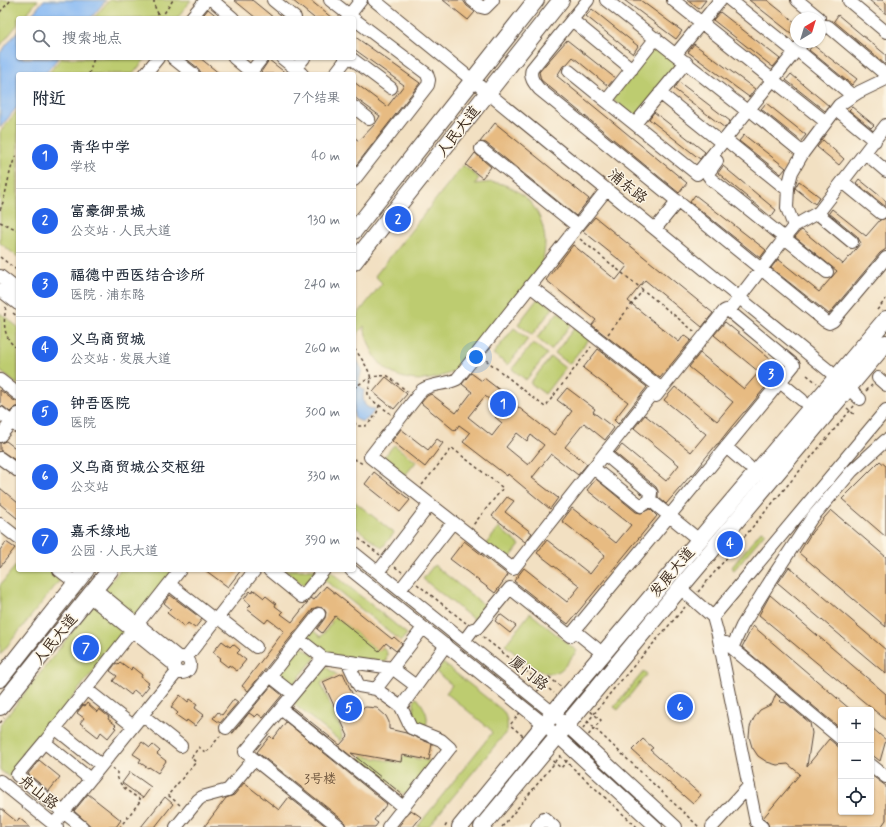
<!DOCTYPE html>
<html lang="zh">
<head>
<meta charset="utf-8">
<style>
  :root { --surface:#fff; --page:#f6f6f7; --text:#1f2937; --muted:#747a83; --line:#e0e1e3; --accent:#2563eb }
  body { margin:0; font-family:Mynerve,"LXGW WenKai TC",sans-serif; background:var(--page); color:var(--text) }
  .controls { position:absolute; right:12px; bottom:12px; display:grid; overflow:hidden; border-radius:4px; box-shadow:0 1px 3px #0004 }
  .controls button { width:36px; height:36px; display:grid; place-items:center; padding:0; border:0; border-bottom:1px solid var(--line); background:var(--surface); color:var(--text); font:20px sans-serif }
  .compass { position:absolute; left:790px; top:12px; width:36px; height:36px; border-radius:50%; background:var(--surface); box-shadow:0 1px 3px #0004; rotate:38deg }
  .you { position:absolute; left:476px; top:357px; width:14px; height:14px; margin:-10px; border:3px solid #fff; border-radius:50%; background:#1a73e8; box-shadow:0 0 0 6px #1a73e833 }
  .badge { display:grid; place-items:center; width:26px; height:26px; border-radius:50%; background:var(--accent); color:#fff; font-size:13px; font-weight:700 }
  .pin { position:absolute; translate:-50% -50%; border:2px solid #fff; box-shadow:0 1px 4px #0006 }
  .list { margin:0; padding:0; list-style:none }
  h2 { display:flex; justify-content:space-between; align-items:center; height:52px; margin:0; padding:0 16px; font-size:17px }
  h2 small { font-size:13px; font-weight:400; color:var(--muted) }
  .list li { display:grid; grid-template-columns:26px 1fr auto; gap:12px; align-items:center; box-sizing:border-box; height:64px; padding:0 16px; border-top:1px solid var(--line) }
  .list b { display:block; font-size:15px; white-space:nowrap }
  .list p { margin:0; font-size:13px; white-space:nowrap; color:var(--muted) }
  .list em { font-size:13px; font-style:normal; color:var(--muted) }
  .icon { flex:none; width:22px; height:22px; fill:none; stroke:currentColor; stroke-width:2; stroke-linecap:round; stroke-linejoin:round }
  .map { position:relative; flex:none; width:886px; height:827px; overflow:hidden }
  .search { position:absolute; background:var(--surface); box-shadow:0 1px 3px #0004; left:16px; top:16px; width:340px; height:44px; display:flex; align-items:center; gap:10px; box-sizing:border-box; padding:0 14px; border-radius:4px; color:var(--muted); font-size:15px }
  .panel { position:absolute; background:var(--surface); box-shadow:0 1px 3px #0004; left:16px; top:72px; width:340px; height:500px; border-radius:4px }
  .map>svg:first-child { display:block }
  .green { fill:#bdcc6f; stroke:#7c7b46 }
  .water { fill:#87b9f4; stroke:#617289 }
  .building { fill:#e7bb82; fill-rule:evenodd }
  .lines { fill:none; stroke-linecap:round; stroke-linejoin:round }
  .minor-casing { stroke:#564537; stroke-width:14 }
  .major-casing { stroke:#564537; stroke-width:18 }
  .path { stroke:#564537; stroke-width:1.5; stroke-dasharray:3 3; stroke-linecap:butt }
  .minor { stroke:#fff; stroke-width:12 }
  .major { stroke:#fff; stroke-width:16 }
  .labels { text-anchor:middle; stroke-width:3; stroke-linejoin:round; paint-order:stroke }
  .number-label { font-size:13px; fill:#664e37 }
  .street-label { font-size:15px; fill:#3b2a1e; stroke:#fcf5e5 }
</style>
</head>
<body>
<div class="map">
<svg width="886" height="827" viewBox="0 0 886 827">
  <rect width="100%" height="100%" fill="#fcf5e5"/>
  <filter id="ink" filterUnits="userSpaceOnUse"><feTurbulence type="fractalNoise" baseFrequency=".025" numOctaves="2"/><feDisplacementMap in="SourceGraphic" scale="8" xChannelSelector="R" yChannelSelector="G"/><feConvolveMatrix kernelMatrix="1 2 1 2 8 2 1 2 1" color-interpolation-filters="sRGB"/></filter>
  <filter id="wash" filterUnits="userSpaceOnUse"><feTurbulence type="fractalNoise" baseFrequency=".012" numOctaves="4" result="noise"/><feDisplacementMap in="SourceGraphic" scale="16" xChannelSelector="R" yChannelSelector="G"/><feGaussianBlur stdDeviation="0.9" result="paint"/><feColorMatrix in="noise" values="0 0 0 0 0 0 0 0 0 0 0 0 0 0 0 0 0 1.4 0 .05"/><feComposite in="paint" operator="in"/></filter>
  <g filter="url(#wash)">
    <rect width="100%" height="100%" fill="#f2e0c2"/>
    <path class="green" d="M0,0H38L23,18H18V24L0,46Z
      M109,0H191L177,18H94Z
      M657,43L681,62L635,118L612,99Z
      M61,58H146L133,74H48Z
      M18,110V257L0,243V132Z
      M463,165L479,178L475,184C484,183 493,181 502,184C537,195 553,232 541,266L463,365C438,385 395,387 376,358C370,348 366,337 364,326L354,338V319L382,283L375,276Z
      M539,297L553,308L532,335L518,324Z
      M558,312L572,323L551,350L537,338Z
      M0,313L18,327V385L0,371Z
      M576,326L590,338L569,364L555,353Z
      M514,328L528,339L508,365L493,354Z
      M533,343L547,354L526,380L512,369Z
      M551,357L565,368L545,394L530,383Z
      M394,445L416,462L402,479L380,462Z
      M354,501L394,533L382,548L354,526Z
      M499,528L520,545L507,562L485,545Z
      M761,531L765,533L734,570L731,568Z
      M18,563V570H68L0,655V585Z
      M434,565L489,609L478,623L423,579Z
      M120,570H174L9,777L0,770V725Z
      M284,570H317L304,586Z
      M328,572H331L407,634L401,641L322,578Z
      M329,611L379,651L383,647L387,653L386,661L384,662L325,654L304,639L311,629L321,637L332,622L325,616Z
      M530,613L577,651C571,657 565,669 557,672C540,679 517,654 505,645Z
      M301,646L316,657L292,686L277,675Z
      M443,663L502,710C507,716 508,723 507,731L428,827H417L492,733L489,728L446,693L452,685L436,672Z
      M323,665L337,675L321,683L341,729L342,737L340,741L292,703Z
      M644,671L647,674L618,710L614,707Z
      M416,698L418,699C423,706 430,716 426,725L417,723L414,718V700Z
      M363,755H365L368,757L401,763L402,756L435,762L408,794L401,793L360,760Z"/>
    <path class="water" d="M44,0H106L91,18H29Z
      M18,31V58H58L45,74H18V106L0,128V53Z
      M354,355L362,369L359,381L360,386L364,390C362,400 363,409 375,409C370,418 362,427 354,416Z"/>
    <g id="blocks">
      <path class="building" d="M234,0H252L274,18H256Z
        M292,0H310L332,18H314Z
        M443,0H463L467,6L475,12L468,20Z
        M624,0H640L682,31L676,39Z
        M687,0H706L699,9Z
        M749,0H767L796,23V37Z
        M869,0H882L886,3V14Z
        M208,9L219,18H201Z
        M592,9L638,46L633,54L586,16Z
        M720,12L780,59L773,67L713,20Z
        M838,15L886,55V65L834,21Z
        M354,36L420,83L354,168V137L359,141L375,124L380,116L354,97V82L387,107L404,85L354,49Z
        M567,40L615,78L608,86L573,57L567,64L563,66L557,76L687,183L679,193L541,80L539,72Z
        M694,44L755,89L749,97L688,52Z
        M813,45L857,79L852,85L809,50Z
        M185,58H200L220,74H202L198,68Z
        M269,60L287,74H264L261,72Z
        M791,74L829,106L825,111L786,80Z
        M679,82L730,121L725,128L674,89Z
        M766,103L806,135L801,141L761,109Z
        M852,107L874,125L871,128L849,110Z
        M654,112L705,152L700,159L649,119Z
        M495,123L589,199L576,216L486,143L480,142Z
        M744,135L786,168L781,174L739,141Z
        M823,140L844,159L839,165L817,147Z
        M475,153L491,167L482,178L466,165Z
        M723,166L776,210L771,217L718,173Z
        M859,179L886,201V207L856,183Z
        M799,181L820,197L815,204L795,188Z
        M695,195L766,250L760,258L690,202Z
        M832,209L866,236L880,220L886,218V249L880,253L829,314L771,268L778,259L819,292L837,271L795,237L799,232L802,230L843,264L861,243L857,236L829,213Z
        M595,217L713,313L702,327L645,280L628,301L679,342L684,335L691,340L660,378L592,325L596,320L546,280L573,245L616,280L627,266L583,231Z
        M725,322L781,368L745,412H744L728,431L718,444H717L702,462H703L692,476L691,475L666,504L658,497V491L656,487L615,453L622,445L666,481L679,465L634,428L645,415L691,452L706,434L664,400L675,387L717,421L733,402L689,367L700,353L744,389L759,372L714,335Z
        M598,349L647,387L618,424L614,420L628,402L583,368Z
        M471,373L482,381L484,378L510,398L509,400L554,435L572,411L557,400L567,388L595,409L593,412L614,428L605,440L584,423L565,447L587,464L578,475L551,454L532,478L558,498L550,509L508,474L507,476L463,442L470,433L459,425L455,431L421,403L427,396L431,394L456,413L472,392L462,384ZM485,396L501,409L495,417L502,423L492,436L468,417ZM517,433L527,441L531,435L544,445L528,465L506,447Z
        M386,377L407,394L394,409L373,392Z
        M0,390L13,400L18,402V407H15L10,412L4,407L0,406Z
        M401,429L428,450L437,439L443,443L425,467L392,441Z
        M6,441L18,450V462L0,450V443Z
        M880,461L886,466V537L842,499Z
        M374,472L410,500L400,512L365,484Z
        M596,479L636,512L641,513L650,509L657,516L568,624L514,581L524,568L567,602L580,586L537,553L547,540L590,574L605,555L562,521L572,508L616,543L631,525L587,490Z
        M0,488L18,503V519L0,504Z
        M507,497L514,501L505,512L532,533L525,542L492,516Z
        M831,510L886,557V627L799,553L812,532Z
        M464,541L508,575L495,593L450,559Z
        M6,542L15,548L0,567V550Z
        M789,567L886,650V674L778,583Z
        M205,570H241L228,587Z
        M326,586L392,639L394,637L402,644L396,651L386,643L379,651L335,616L322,633L317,629L325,618L326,612L323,608L317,607L313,609L248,691L242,686L284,631L268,619L265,623L247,609L251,605L244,599L250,591L252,593L254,590L264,598L266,596L276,604L275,606L283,612L281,614L292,622L311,598L314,600Z
        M170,595L202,619L195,628L188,623L185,627L167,613L171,609L164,603Z
        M770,595L886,694V720L759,615Z
        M500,614L516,626L510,633L495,621Z
        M753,626L851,710H841V729L742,647Z
        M222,641L230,647L233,644L240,650L237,653L246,660L237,671L229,665L228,667L219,660L221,658L213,652Z
        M120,662L131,670L132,667L142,675L141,677L149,683L147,685L149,686L141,696L134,690L131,695L113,681L117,676L110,671L116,663L118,664Z
        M343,673L359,709L366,707L377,708L386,716L389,722V729L406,733L432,744L429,760L402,755L401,762L351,753L403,795L402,797L291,708L292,707L340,745L348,736L323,682Z
        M271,686L282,695L263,718L258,714L255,717L249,713L233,733H232Z
        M776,694L781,699L780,702L786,703L810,723L812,733L807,766L829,739L841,749V812H871V775L886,786V820L881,827H769L767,822L763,818L800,774L788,764L777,765L767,762L758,756L752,747L749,737L750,727L754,718L760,710L772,704Z
        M180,695L188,702L190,699L197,704L195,708L204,715L195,726L187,720L186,722L176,715L178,713L171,707Z
        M234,699L238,702L220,723L213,718L218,712L222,715Z
        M87,703L97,712L99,709L109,717L108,719L116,725L114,727L116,728L108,738L101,732L98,737L80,723L84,718L77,713L83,705L85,706Z
        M286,722L387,804L374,820L378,823L375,827H346L344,821L257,752L270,736L273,739Z
        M871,727L886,740L880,761L871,754Z
        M643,739L653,748L650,750L701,795L693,804L632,750Z
        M142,742L150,748L153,745L160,751L157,754L166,761L158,773L149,767L148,768L139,762L141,759L133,754Z
        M39,760L60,777L49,791L28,774Z
        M130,772L151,787L143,798L122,783Z
        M244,783L279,810L289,797L327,827H204L226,798L234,795Z
        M88,794L121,820L116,827H92L74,811Z
        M165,797L173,804L155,827H141Z
        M0,808L17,822L19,818L30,827H0Z
        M411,810L421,817L413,827H398Z"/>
    </g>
  </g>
  <g filter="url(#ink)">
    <use href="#blocks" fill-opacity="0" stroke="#564537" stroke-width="1"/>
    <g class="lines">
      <g class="minor-casing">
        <path id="minor" d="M212,0L233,18
          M273,0L295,18
          M330,0L353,18
          M374,0L828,370L860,399
          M472,0L481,7L485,8L493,0
          M588,0L532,69C529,77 534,83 539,89L825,321L829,323L833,321L886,258
          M606,0L747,111
          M673,0L773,80
          M730,0L795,52
          M797,0L819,18
          M849,1L886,32
          M191,18L206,0
          M347,18L361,0
          M354,19L427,74L429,80L428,85L354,180
          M572,20L632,69
          M820,31L826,26L829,27L886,75
          M656,38L606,101L697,174L803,42
          M676,54L720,0
          M802,54L853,96
          M173,58L193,74
          M234,58L253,74
          M282,58L302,74
          M351,58L391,88
          M295,69L304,58
          M569,71L606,101
          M251,72L262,58
          M145,74L158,58
          M335,74L345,61V58
          M778,84L826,122
          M660,93L722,143
          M354,107L369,119
          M836,109L875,141
          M755,114L803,153
          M635,124L686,62
          M731,144L788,190
          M481,149L577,226
          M865,153L886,171
          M717,161L709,172L708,175L711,179L827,272
          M843,182L881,213
          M817,213L852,242
          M794,226L787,208L788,187L792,172L803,153L839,105L859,92L886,79
          M655,229L678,201
          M0,276L18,290
          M530,286L658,386L513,569L370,457L422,390C432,383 446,385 457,379L607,189
          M0,290L18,304
          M878,378L886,385
          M0,380L18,394
          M780,382L802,400
          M656,396L724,311L726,310L729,311
          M0,413L18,427
          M0,436L18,414
          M726,447L748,466
          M608,457L651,493L650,500L699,540
          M0,458L18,471
          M597,471L641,506L650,500
          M0,524L18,538
          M354,553L553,713L676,827
          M59,570L76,583
          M269,570L302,597L324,570
          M351,570L544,724L656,827
          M378,572L430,504
          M169,584L215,620
          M680,588L713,617L718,635L756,822L762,827
          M95,589L178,657
          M400,590L453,522
          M89,596L173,664
          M218,617L256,647
          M713,617L886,410
          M575,631L596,648
          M299,639L323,658
          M464,641L473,629L477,628L510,588L570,636L794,365L729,311L794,226L819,212L886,125
          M726,643L841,739
          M732,648L742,626L776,572L811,519L852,471L886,440
          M174 665a8 8 0 1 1 16 0a8 8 0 1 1-16 0Z
          M186,658L255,570
          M347,661L359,686L376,689L401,707L411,728L441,740L450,748L388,827
          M270,676L293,694
          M86,689L133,726
          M376,689L423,628
          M401,707L446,645
          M281,709L403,807
          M142,715L181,746
          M55,728L101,765
          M226,728L270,676L319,614
          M47,739L17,775L82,827
          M871,765L886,777
          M90,779L49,746L46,742L47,739L180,570
          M0,781L57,827
          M54,824L177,672
          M176,827L198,800L202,797L228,790L254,759
          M339,827L245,752L323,658L392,668L416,686
          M537,827L544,818L554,827
          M712,827L749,786"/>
      </g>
      <g class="major-casing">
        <path id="major" d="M354,231L536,0
          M354,262L561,0
          M0,679L86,570
          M0,707L110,570
          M460,827L569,694L886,319
          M482,827L680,588L886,343"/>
      </g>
      <path class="path" d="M154,0V5L160,18
        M0,12L11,0
        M161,18L173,0
        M89,74L94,58
        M0,210C8,192 8,167 18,153
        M0,222L18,230
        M580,239L695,332
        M0,257L18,271
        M6,307C3,323 3,339 18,349
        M877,310L886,299
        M13,313L18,317
        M608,334L643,290
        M354,349L357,352C361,358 368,368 370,375C374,390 358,393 379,405C378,414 372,421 365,426H357L354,422
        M486,360L545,407L591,347
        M807,375L817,383
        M354,388C363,381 375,374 388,376L408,392
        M866,391L872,385
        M379,405L391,414
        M847,408L856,416
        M354,459L363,464
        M422,485L452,448L503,488L473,525
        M354,535L380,555
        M395,567L402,572
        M336,570L341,573
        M417,584L466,623
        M698,592L854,406
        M483,637L554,693
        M549,677L601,720L561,768L510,725Z
        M587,721L699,827
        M0,723L4,718
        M583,728L612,691L685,607
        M560,756L637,827
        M112,768L117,771C116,786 131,793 141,800L120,827
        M180,805L168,795L196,762L191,758L199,747L206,753L220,736
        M445,827L448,822
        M502,827L562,754"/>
      <use href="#minor" class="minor"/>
      <use href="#major" class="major"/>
    </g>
  </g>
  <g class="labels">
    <g class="number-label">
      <text x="320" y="783">3号楼</text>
    </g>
    <g class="street-label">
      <text transform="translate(458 131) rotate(-52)" y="5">人民大道</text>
      <text transform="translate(628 186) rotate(39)" y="5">浦东路</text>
      <text transform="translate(672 572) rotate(-50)" y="5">发展大道</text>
      <text transform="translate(55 639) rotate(-51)" y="5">人民大道</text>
      <text transform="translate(529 673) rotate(39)" y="5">厦门路</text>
      <text transform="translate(39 792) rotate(39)" y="5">舟山路</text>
    </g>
  </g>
</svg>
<div class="controls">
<button>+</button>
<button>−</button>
<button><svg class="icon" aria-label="locate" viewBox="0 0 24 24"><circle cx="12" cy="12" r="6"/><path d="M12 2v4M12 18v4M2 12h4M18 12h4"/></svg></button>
</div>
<svg class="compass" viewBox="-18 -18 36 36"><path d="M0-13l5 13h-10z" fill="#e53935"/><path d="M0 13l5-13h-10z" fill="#747a83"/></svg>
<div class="you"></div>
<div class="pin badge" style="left:503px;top:404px">1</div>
<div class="pin badge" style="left:398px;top:219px">2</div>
<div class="pin badge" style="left:771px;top:374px">3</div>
<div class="pin badge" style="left:730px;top:544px">4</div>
<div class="pin badge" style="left:349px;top:708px">5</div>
<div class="pin badge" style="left:680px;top:707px">6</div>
<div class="pin badge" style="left:86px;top:648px">7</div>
<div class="search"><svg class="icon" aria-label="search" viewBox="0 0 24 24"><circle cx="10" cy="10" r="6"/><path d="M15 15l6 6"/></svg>搜索地点</div>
<section class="panel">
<h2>附近<small>7个结果</small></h2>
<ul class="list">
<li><span class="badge">1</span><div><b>青华中学</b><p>学校</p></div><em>40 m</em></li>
<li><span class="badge">2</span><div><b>富豪御景城</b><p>公交站 · 人民大道</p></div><em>130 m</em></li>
<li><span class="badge">3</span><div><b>福德中西医结合诊所</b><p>医院 · 浦东路</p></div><em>240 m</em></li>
<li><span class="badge">4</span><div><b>义乌商贸城</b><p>公交站 · 发展大道</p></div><em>260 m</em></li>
<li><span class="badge">5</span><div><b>钟吾医院</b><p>医院</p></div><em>300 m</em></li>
<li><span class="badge">6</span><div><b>义乌商贸城公交枢纽</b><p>公交站</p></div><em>330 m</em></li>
<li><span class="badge">7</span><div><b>嘉禾绿地</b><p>公园 · 人民大道</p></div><em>390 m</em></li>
</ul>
</section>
</div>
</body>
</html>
